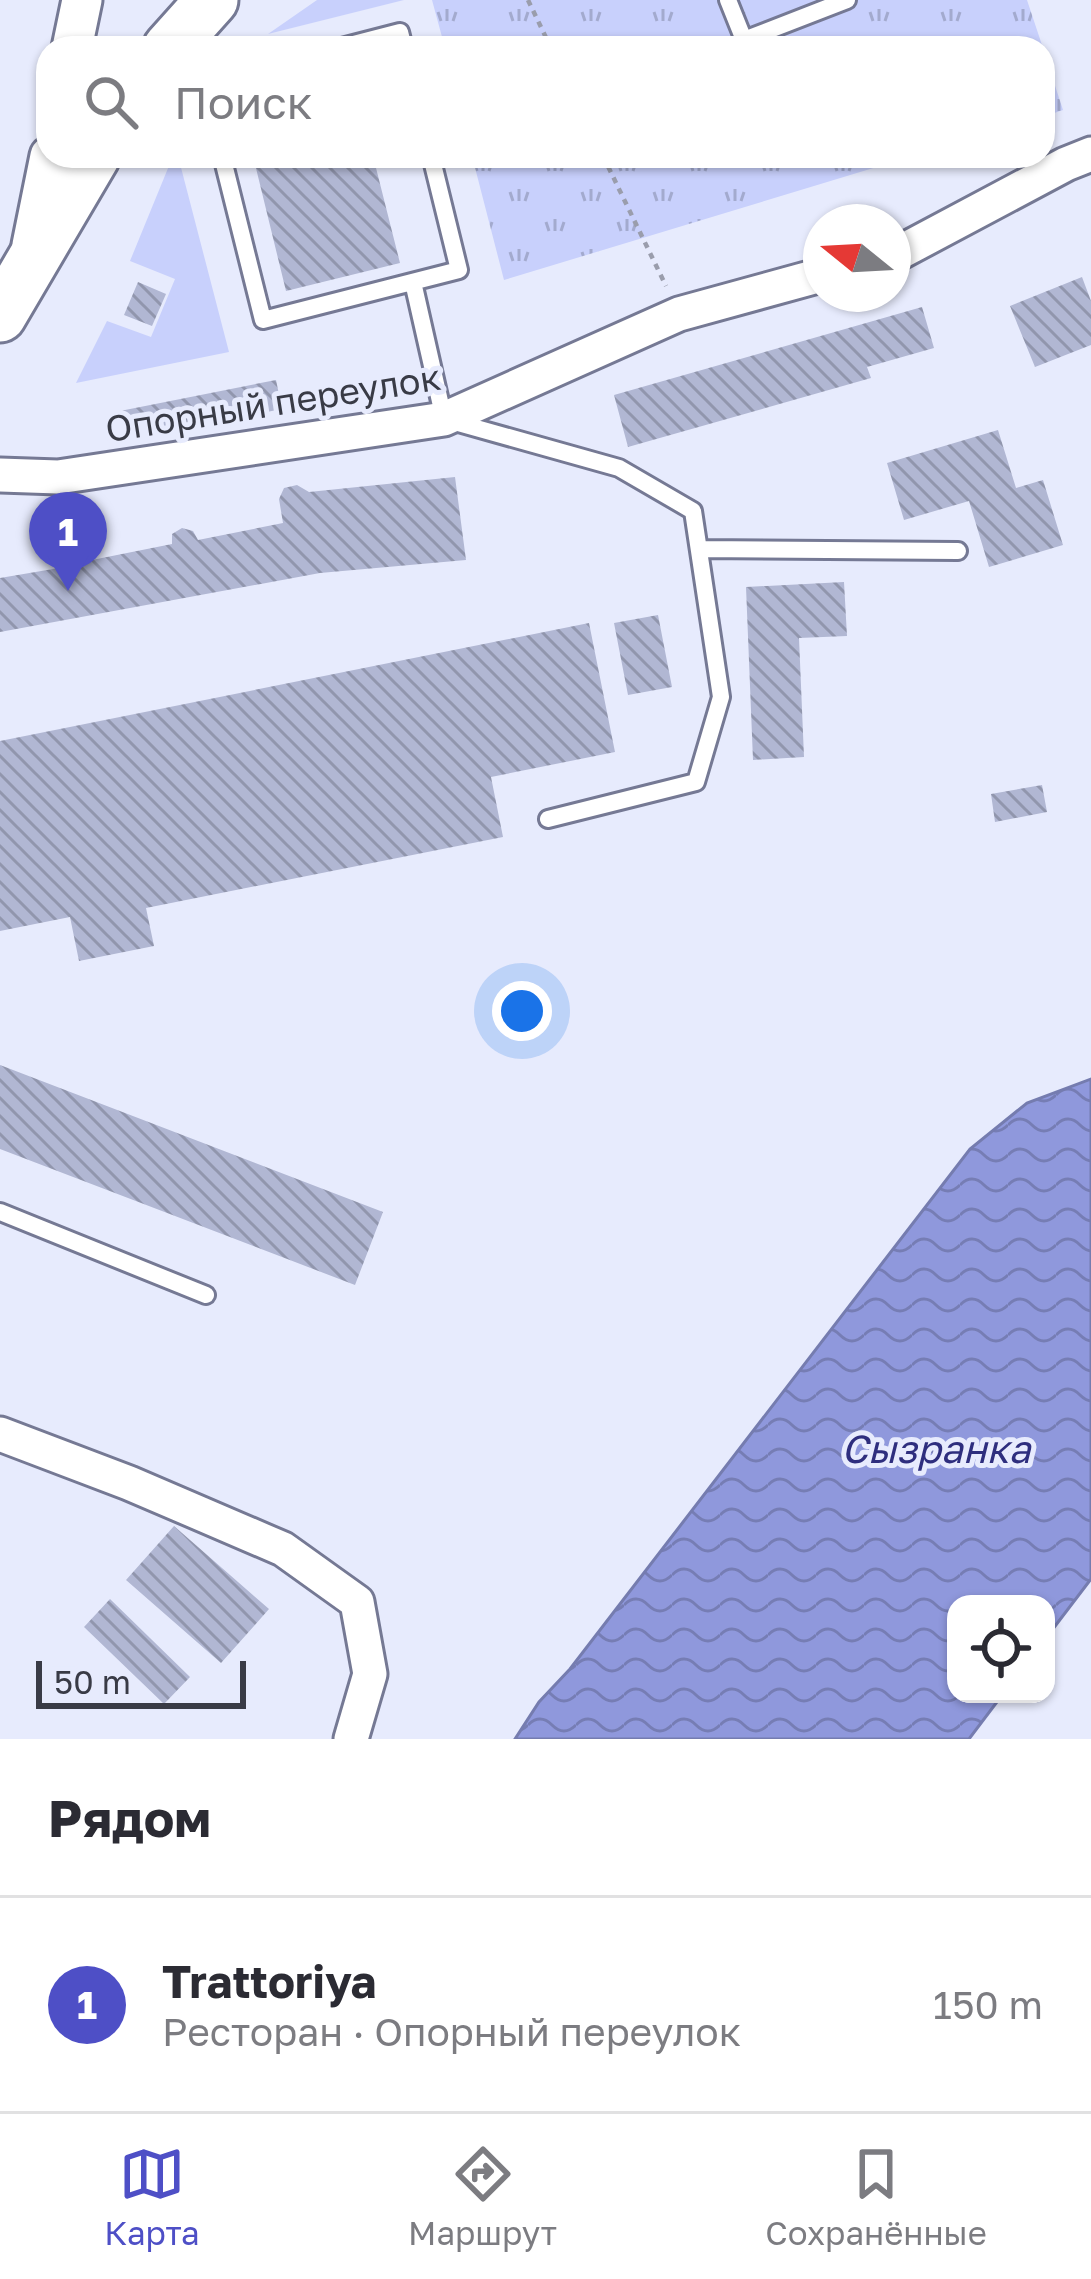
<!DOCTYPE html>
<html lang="ru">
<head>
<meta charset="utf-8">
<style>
  :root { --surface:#fff; --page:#f2f2f3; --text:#2b2b33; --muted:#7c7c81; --line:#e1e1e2; --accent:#4e4fc6 }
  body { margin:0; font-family:"Golos Text",sans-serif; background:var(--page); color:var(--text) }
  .controls { position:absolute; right:36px; bottom:36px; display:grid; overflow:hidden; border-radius:24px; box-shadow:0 3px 9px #0004 }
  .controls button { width:108px; height:108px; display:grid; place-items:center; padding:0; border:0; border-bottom:3px solid var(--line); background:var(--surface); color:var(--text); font:60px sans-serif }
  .compass { position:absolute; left:803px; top:204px; width:108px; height:108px; border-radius:50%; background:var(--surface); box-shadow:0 3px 9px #0004; rotate:288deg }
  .scale { position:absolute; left:36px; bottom:30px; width:210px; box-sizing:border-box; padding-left:12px; border:6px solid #393b46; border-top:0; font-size:33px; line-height:42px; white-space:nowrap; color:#393b46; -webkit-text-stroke:9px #e7ebfd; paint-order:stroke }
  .you { position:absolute; left:522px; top:1011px; width:42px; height:42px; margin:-30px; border:9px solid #fff; border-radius:50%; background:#1a73e8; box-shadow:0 0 0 18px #1a73e833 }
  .badge { display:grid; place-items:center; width:78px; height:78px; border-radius:50%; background:var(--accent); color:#fff; font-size:39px; font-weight:700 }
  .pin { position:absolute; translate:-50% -99px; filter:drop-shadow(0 3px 6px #0008) }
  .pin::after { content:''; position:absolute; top:63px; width:42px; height:36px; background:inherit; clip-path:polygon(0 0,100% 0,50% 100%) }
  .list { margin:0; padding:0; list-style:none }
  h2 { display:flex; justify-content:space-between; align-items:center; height:156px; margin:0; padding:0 48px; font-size:51px }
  h2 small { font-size:39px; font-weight:400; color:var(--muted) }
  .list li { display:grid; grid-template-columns:78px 1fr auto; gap:36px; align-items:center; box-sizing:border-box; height:216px; padding:0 48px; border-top:3px solid var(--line) }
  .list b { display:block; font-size:45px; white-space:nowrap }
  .list p { margin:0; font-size:39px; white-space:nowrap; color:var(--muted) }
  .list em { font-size:39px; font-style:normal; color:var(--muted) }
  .icon { flex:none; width:66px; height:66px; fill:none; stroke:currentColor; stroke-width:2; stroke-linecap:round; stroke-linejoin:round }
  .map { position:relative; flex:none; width:1091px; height:1739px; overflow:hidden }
  .search { position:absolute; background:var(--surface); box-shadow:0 3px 9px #0004; left:36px; right:36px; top:36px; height:132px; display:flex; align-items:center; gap:30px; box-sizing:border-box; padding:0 42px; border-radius:36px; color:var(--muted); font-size:45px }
  .sheet { height:372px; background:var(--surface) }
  nav { display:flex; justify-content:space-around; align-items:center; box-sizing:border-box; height:168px; border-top:3px solid var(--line); background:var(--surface); font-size:33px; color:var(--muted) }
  nav a { display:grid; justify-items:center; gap:6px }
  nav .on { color:var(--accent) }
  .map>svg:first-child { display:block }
  .green { fill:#c8d0fc }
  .park { fill:url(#park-tufts) }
  .water { fill:url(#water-waves); stroke:#757caf; stroke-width:3 }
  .building { fill:url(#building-back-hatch) }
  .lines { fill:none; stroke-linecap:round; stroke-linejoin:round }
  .service-casing { stroke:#757994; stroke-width:22 }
  .minor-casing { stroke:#757994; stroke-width:39 }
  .tertiary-casing { stroke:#757994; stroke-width:45 }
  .primary-casing { stroke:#757994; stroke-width:57 }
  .path { stroke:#9a9dac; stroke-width:4.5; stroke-dasharray:6 6; stroke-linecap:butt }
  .service { stroke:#fff; stroke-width:16 }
  .minor { stroke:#fff; stroke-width:33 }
  .tertiary { stroke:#fff; stroke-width:39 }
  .primary { stroke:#fff; stroke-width:51 }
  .labels { text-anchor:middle; stroke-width:10; stroke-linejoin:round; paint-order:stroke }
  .street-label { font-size:36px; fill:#393b46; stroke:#e7ebfd }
  .water-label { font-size:39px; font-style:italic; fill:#2e2e7e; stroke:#e7ebfd }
</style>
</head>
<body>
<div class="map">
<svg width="1091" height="1739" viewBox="0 0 1091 1739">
  <defs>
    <pattern id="park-tufts" width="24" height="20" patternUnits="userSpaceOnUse" patternTransform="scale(3)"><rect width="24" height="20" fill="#c8d0fc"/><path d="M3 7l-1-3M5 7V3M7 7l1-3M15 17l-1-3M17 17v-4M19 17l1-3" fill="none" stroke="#a3aace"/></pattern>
    <pattern id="water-waves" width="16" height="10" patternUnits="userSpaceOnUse" patternTransform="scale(3)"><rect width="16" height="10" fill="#8f98dc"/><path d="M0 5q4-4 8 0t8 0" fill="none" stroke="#767db4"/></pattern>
    <pattern id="building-back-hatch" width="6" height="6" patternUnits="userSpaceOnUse" patternTransform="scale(3)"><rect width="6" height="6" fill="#b1b7d3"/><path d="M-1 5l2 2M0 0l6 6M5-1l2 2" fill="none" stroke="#9196ad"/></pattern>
  </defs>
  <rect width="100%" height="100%" fill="#e7ebfd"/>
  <path class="green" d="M317,0H404L268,34Z
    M173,156H178L229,352L76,383L107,321L151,337L175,279L130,261Z"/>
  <path class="park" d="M432,0H1027L1043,48H445Z
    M1043,49L1063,110L1043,117Z
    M472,156H913L504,280Z"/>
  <path class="water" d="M1091,1079V1579L1046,1638V1604H956V1694H1003L969,1739H515L539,1702L570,1669L970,1149L1027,1103Z"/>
  <path class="building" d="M253,156H373L400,263L286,291Z
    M1082,277L1091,301V345L1035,367L1010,306Z
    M138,282L166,294L152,326L124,315Z
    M922,307L934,348L867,367L871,378L628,447L614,395Z
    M276,380L282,409L126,440L120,411Z
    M998,430L1016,488L1043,480L1063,545L989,567L969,501L904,520L887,463Z
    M455,477L466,560L320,573L0,632V578L59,568L63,557L74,555L82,562L172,544V534L182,528L193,531L198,540L283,523L279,499L284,488L297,485L309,492Z
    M844,582L847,636L799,638L804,757L753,760L746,587Z
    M658,615L672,687L628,695L614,623Z
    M589,623L615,752L491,777L503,837L146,908L154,946L79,961L70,917L0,931V741Z
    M1042,785L1047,812L995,822L991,794Z
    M0,1065L383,1212L355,1285L0,1149Z
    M174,1526L269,1609L221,1663L126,1580Z
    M110,1599L190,1677L164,1704L84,1627Z"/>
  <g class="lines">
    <g class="service-casing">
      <path id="service" d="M728,0L744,40L847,0
        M338,48L400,32L404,48
        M222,156L263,320L459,270L431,156
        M413,282L444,419L619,468L693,511L721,697L696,782L548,819
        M699,549L958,551
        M0,1212L206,1295"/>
    </g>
    <g class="minor-casing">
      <path id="minor" d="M893,256L1066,164L1091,154
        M0,475L58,477L444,419L679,314L821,275
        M0,1434L129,1483L283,1549L357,1602L370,1674L351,1739"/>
    </g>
    <g class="tertiary-casing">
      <path id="tertiary" d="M72,48L82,0
        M32,245L50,156"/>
    </g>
    <g class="primary-casing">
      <path id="primary" d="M169,48L212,0
        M0,316L94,156"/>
    </g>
    <path class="path" d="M528,0L551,48
      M603,156L666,286"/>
    <use href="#service" class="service"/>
    <use href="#minor" class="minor"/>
    <use href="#tertiary" class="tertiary"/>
    <use href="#primary" class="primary"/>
  </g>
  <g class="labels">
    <g class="street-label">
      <text transform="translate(273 403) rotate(-9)" y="13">Опорный переулок</text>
    </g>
    <g class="water-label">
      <text x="936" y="1463">Сызранка</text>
    </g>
  </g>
</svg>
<div class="controls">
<button><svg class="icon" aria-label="locate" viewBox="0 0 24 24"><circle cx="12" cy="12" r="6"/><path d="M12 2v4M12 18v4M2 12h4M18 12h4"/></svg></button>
</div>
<svg class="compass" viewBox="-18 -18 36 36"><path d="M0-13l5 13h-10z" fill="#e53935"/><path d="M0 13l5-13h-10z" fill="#7c7c81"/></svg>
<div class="scale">50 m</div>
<div class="you"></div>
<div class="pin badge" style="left:68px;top:591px">1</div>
<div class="search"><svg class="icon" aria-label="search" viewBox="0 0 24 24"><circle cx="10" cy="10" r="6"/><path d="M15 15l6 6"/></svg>Поиск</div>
</div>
<section class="sheet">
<h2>Рядом<small></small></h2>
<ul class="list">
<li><span class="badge">1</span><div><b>Trattoriya</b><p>Ресторан · Опорный переулок</p></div><em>150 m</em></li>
</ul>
</section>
<nav>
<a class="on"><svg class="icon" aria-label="map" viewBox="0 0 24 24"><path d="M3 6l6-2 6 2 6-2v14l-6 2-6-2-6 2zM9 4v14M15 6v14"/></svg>Карта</a>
<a><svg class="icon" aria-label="directions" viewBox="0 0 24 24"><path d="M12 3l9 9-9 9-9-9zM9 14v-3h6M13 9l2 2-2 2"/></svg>Маршрут</a>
<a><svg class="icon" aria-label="saved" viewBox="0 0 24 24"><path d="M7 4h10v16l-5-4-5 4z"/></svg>Сохранённые</a>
</nav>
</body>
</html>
